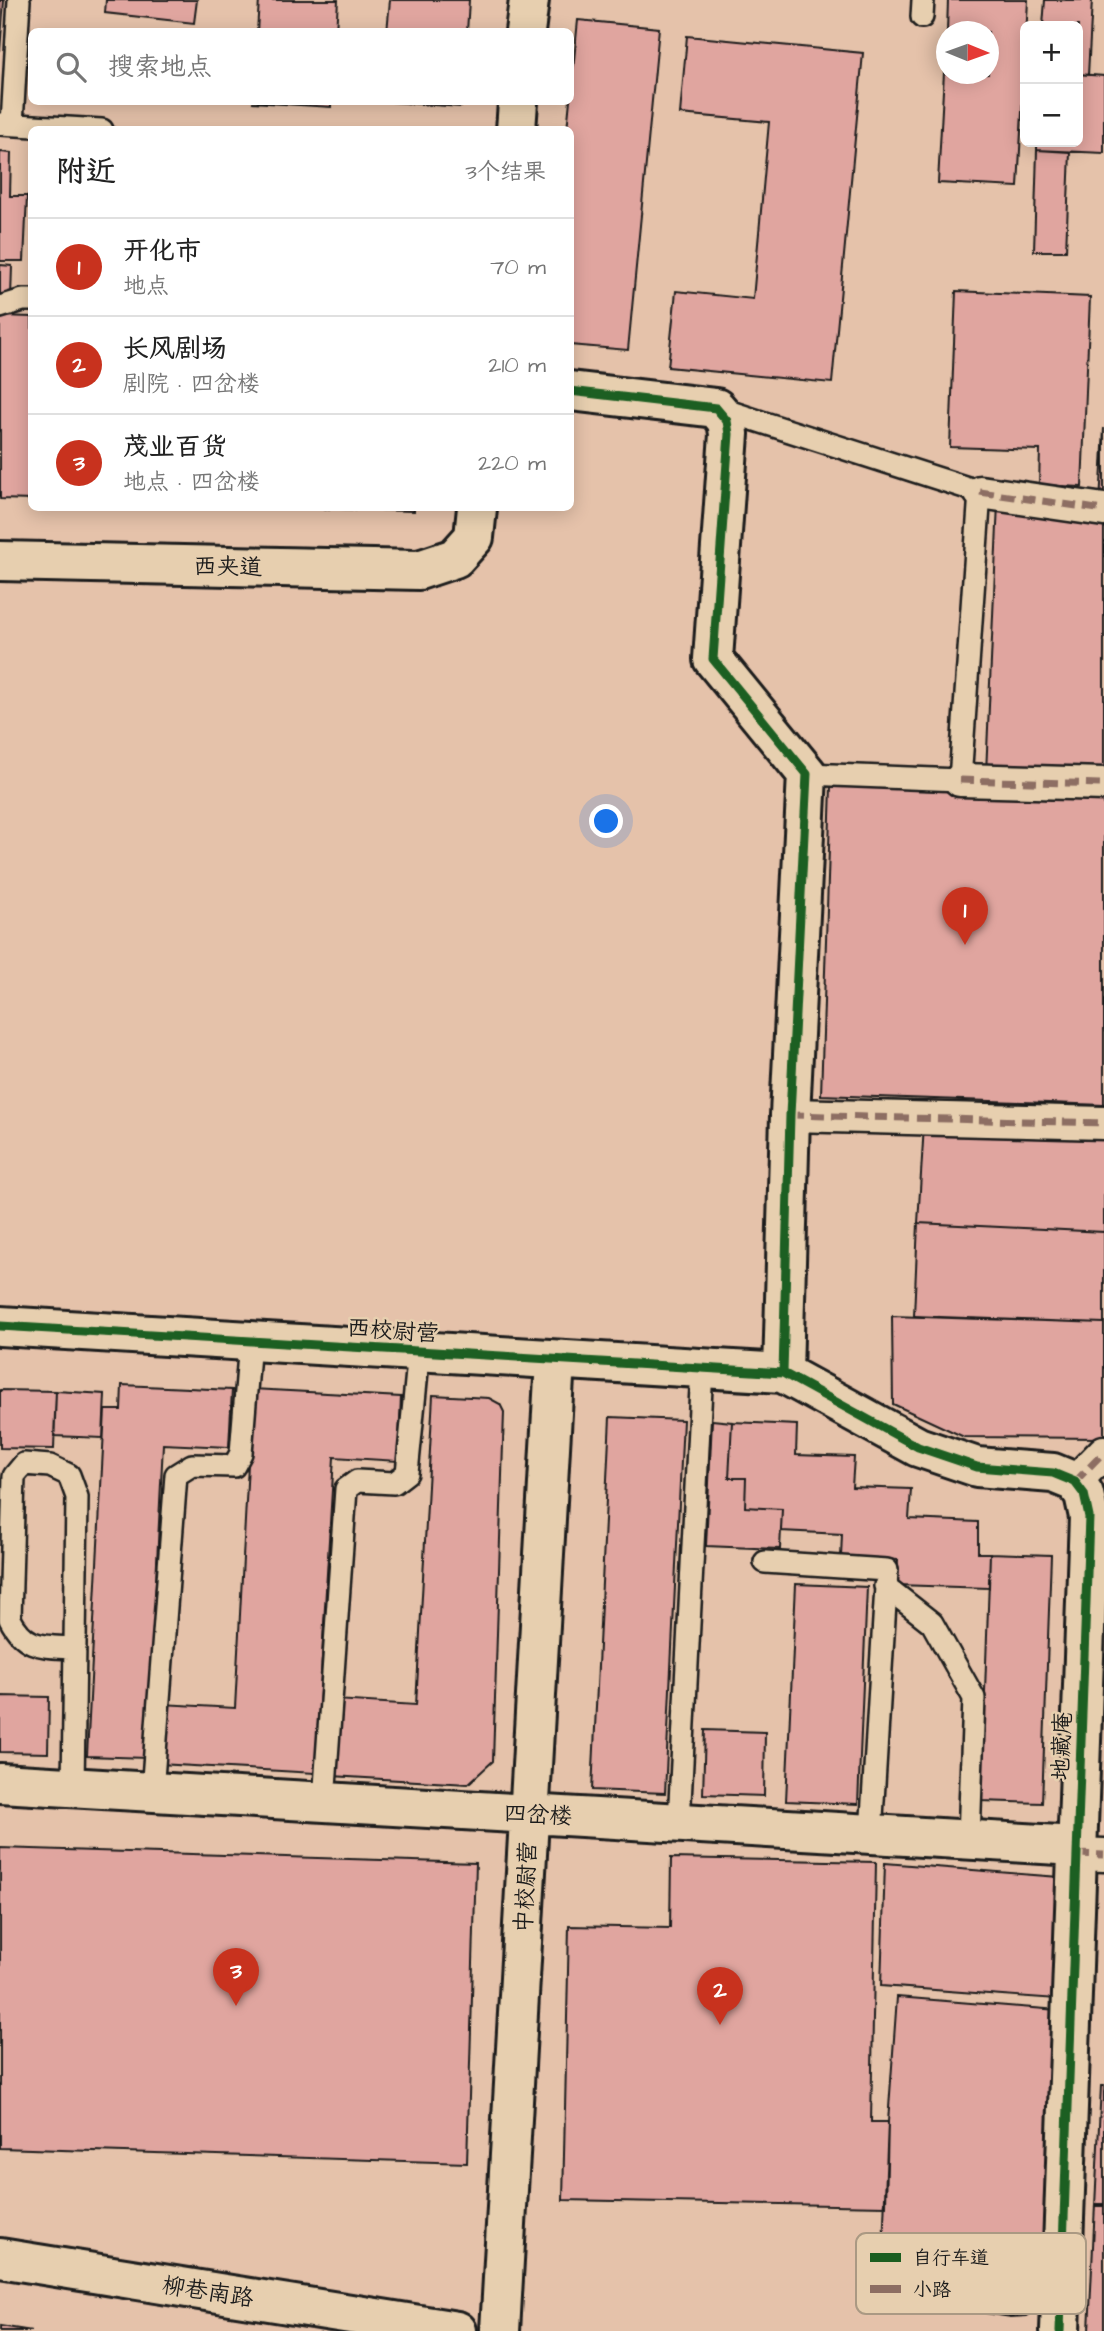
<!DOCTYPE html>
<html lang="zh">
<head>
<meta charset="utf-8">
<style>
  :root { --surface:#fff; --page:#f2f2f2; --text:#222; --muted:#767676; --line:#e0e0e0; --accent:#c8321e }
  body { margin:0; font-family:"Architects Daughter","LXGW WenKai TC",sans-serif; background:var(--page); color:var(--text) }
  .controls { position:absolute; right:21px; top:21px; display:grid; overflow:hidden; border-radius:10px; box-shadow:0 4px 18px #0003 }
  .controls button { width:63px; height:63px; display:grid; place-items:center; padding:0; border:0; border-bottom:2px solid var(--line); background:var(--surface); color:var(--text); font:35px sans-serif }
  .compass { position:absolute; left:936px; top:21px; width:63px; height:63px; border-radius:50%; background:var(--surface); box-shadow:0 4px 18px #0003; rotate:91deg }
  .you { position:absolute; left:607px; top:822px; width:24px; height:24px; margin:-18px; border:5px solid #fff; border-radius:50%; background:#1a73e8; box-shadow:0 0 0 10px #1a73e833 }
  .badge { display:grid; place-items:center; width:46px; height:46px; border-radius:50%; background:var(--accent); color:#fff; font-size:23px; font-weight:700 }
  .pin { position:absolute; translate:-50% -58px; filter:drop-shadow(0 2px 4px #0008) }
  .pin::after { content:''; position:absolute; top:37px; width:24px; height:21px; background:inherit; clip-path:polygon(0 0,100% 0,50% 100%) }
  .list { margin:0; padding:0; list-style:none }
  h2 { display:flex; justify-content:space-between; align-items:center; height:91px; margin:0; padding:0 28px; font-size:30px }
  h2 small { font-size:23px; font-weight:400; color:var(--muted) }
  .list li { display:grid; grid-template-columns:46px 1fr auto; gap:21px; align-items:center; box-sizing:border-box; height:98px; padding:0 28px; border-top:2px solid var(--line) }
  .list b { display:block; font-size:26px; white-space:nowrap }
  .list p { margin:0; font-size:23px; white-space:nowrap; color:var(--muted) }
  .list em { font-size:23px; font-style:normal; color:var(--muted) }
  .icon { flex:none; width:38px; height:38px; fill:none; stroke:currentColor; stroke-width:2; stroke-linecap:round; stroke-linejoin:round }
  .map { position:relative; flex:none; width:1104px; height:2331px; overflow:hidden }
  .search { position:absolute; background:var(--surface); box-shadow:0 4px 18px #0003; left:28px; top:28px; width:546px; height:77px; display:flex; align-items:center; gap:18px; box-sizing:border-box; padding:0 24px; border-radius:10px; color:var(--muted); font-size:26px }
  .panel { position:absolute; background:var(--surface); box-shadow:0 4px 18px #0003; left:28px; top:126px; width:546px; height:385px; border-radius:10px }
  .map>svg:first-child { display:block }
  .building { fill:#e0a59f; stroke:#1c1c1c; stroke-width:2 }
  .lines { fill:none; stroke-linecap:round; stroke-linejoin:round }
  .service-casing { stroke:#1c1c1c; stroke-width:26 }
  .pedestrian-casing { stroke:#1c1c1c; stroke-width:37 }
  .minor-casing { stroke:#1c1c1c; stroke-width:44 }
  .tertiary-casing { stroke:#1c1c1c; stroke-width:44 }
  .service { stroke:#e7cfaf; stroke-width:21 }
  .pedestrian { stroke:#e7cfaf; stroke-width:32 }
  .minor { stroke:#e7cfaf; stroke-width:38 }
  .tertiary { stroke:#e7cfaf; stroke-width:38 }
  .quiet { stroke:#8d6e63; stroke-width:7; stroke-dasharray:14 7; stroke-linecap:butt }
  .cycleway-casing { stroke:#e7cfaf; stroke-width:13 }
  .cycleway { stroke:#1b5e20; stroke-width:9 }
  .labels { text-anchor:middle; stroke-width:5; stroke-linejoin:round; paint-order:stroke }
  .street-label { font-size:23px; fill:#1c1c1c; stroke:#e7cfaf }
  .key { fill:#e7cfaf; stroke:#aa9983; stroke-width:2 }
  .key-label { font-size:19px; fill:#1c1c1c }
</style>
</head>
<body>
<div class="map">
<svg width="1104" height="2331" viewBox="0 0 1104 2331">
  <rect width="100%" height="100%" fill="#e5c2aa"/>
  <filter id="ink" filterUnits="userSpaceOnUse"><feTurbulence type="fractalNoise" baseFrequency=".0143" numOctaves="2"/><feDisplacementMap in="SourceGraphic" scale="14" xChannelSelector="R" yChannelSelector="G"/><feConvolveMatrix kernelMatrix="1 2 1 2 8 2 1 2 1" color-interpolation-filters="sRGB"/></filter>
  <g filter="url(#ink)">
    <path class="building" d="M0,0H4L0,51Z
      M106,0H197L194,23L105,13Z
      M259,0H338L336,32H257Z
      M390,0H469L467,32H387Z
      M948,0H1028L1018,187L938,183L946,35V74H988V32H947Z
      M1045,0H1092L1088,75L1078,74V26H1043Z
      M578,20L659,28L628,350L570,345V130H567Z
      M687,36L863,53L832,383L668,367L676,291L753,299L769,122L680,114Z
      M1078,74L1104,76V153L1037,150V142H1078Z
      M252,102H331V107Z
      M391,102H462L461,107Z
      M1037,150L1070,152L1066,251H1034Z
      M0,152L11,153L10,196H27L24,261H0Z
      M0,265L12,266L11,297H0Z
      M956,291L1090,297L1082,487L1039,485L1040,450L950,447Z
      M0,316L32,317V500L0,499Z
      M1104,429V504H1100L1104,428Z
      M998,503L1104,518V777L986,773Z
      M301,508H414V511Z
      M831,786L1104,796V1105L821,1095Z
      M924,1125L1104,1133V1232L918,1223Z
      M918,1223L1104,1232V1323L914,1316Z
      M892,1316L1104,1323V1438L964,1437L893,1404Z
      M122,1385L232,1390L229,1447L163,1444L147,1758L87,1756L105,1410H121Z
      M252,1389L401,1397L398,1461L334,1457L315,1773L159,1764L162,1704L235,1708Z
      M0,1390L56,1391L54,1449L0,1448Z
      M56,1391L105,1394L103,1438L54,1436Z
      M433,1395L489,1398L500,1404L504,1412L493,1761L468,1784L332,1776L336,1700L416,1705Z
      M610,1417L683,1420L665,1793L592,1790Z
      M712,1420L732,1422L729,1478H746L745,1507L782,1509L780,1549L706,1546Z
      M732,1422L797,1425L796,1455L854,1457L852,1487L911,1489L909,1519L978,1522V1553H990L989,1588L897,1585L898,1560L841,1557L842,1534L781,1531L782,1509L745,1507L746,1478H729Z
      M990,1553L1051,1555L1042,1803L981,1801Z
      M796,1584L867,1587L858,1804L786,1801Z
      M0,1696L49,1697L48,1753L0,1752Z
      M705,1730L765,1732L764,1796L703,1794Z
      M0,1848L476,1863L467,2163L0,2148Z
      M671,1858L876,1862L871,2122H888L886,2206L563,2200L569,1926L670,1928Z
      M885,1863L1059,1877L1057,1999L881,1986Z
      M897,1997L1058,2010L1049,2296L1039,2308L1027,2316L1011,2317L881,2297L888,2122Z
      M1101,2086H1104V2206H1095Z
      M1095,2204H1104V2331H1089Z
      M0,2326L32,2331H0Z"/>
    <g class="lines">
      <g class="service-casing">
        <path id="service" d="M922,17L923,0
          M0,124L102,130
          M12,124L19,0
          M0,307L23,300H32
          M718,408L980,492L960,780L807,774
          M765,1562L887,1570L871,1834
          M885,1586L932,1623L974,1698L969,1839
          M73,1787L77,1497L69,1475L50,1466L24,1464L14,1476L10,1619C26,1650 44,1646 75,1648
          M152,1792L176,1475L192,1465L234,1466L241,1453L250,1341
          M324,1801L346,1489L357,1481L394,1483L407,1473L419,1351
          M679,1822L702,1368"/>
      </g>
      <g class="pedestrian-casing">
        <path id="pedestrian" d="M980,492L1104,510
          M960,780L1104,784
          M790,1115L1104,1123
          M1075,1482L1104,1452
          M1076,1854L1104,1855"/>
      </g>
      <g class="minor-casing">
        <path id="minor" d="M525,32L529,0
          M516,130L518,102
          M570,391L716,408L727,421L729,434L713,659L807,774L790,1115L783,1373
          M0,561L419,570L455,558L474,537L477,508
          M0,1326L783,1373L918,1447L977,1467L1053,1473L1075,1482L1084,1494L1089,1517L1060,2331
          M0,1783L1076,1846
          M500,2331L555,1360"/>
      </g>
      <g class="tertiary-casing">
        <path id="tertiary" d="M0,2258L457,2331"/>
      </g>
      <use href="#service" class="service"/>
      <use href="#pedestrian" class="pedestrian"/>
      <use href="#minor" class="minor"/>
      <use href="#tertiary" class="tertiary"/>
      <path class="quiet" d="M980,492L1104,510
        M960,780L1104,784
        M790,1115L1104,1123
        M1075,1482L1104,1452
        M1076,1854L1104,1855"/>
      <g class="cycleway-casing">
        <path id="cycleway" d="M570,391L716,408L727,421L729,434L713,659L807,774L790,1115L783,1373
          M0,1326L783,1373L918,1447L977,1467L1053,1473L1075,1482L1084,1494L1089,1517L1060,2331"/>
      </g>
      <use href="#cycleway" class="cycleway"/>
    </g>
  </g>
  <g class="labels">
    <g class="street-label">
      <text transform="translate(228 566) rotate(1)" y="8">西夹道</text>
      <text transform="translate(393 1330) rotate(4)" y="8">西校尉营</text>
      <text transform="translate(1061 1746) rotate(-88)" y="8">地藏庵</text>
      <text transform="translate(538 1814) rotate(3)" y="8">四岔楼</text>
      <text transform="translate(525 1887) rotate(-87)" y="8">中校尉营</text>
      <text transform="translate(208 2291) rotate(9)" y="8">柳巷南路</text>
    </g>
  </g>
  <rect x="856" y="2233" width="230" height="81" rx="10" class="key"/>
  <rect x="870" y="2253" width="31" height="9" fill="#1b5e20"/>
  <rect x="870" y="2285" width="31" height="8" fill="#8d6e63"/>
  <g class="key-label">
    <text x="913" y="2264">自行车道</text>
    <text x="913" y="2296">小路</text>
  </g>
</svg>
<div class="controls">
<button>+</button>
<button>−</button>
</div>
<svg class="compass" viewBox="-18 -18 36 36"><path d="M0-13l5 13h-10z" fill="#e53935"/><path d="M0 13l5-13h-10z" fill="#767676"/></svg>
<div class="you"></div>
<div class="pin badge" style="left:965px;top:945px">1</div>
<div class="pin badge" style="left:720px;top:2025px">2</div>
<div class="pin badge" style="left:236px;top:2006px">3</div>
<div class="search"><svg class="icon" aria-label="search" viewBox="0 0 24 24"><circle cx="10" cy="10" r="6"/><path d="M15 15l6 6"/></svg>搜索地点</div>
<section class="panel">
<h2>附近<small>3个结果</small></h2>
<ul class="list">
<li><span class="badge">1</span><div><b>开化市</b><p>地点</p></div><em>70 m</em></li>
<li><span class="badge">2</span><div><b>长风剧场</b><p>剧院 · 四岔楼</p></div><em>210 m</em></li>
<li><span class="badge">3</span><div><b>茂业百货</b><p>地点 · 四岔楼</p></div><em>220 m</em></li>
</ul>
</section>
</div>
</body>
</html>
